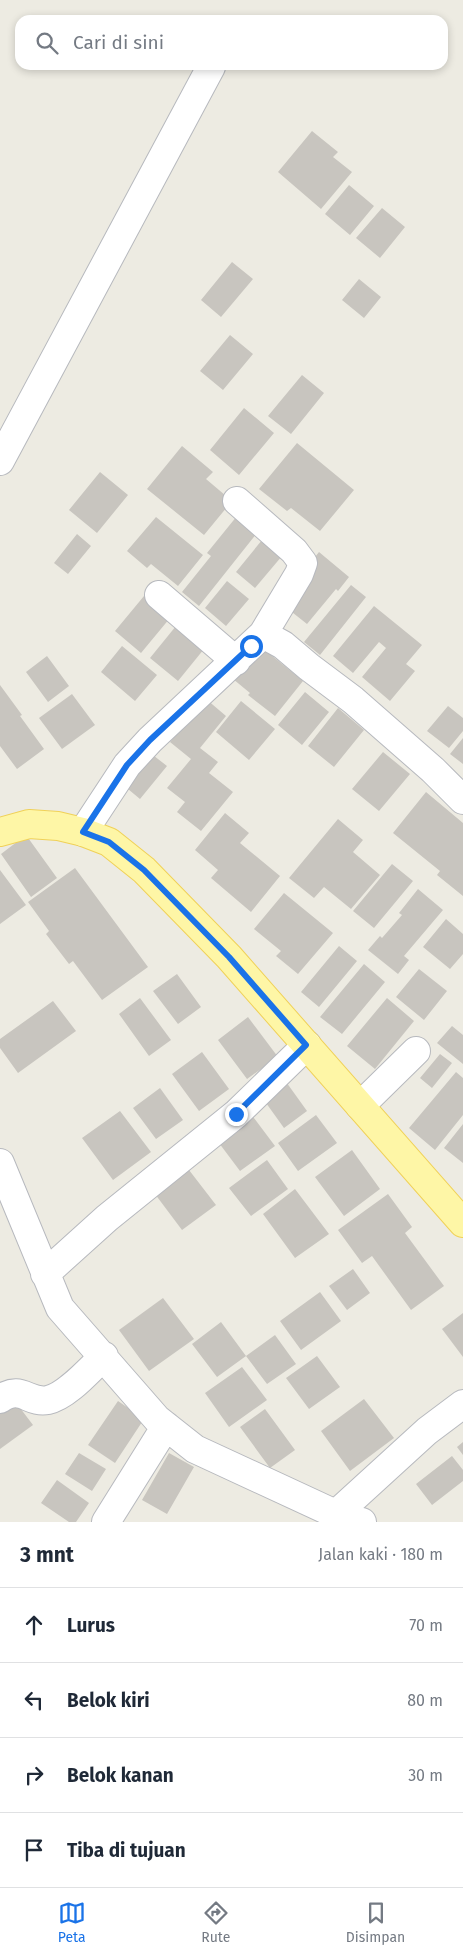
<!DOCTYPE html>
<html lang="id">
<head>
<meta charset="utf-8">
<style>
  :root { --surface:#fff; --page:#f6f6f7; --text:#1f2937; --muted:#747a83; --line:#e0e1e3; --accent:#1a73e8 }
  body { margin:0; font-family:"Fira Sans",sans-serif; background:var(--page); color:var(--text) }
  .stop { position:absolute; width:15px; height:15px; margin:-11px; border:4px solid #1a73e8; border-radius:50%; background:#fff }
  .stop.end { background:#1a73e8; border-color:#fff; box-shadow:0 1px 5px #0008 }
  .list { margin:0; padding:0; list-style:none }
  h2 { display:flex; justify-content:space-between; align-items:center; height:65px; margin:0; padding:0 20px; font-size:21px }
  h2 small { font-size:16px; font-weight:400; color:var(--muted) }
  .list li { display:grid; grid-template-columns:32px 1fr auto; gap:15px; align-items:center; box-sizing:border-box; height:75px; padding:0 20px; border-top:1px solid var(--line) }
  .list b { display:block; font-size:19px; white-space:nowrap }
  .list em { font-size:16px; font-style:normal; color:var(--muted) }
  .icon { flex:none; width:28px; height:28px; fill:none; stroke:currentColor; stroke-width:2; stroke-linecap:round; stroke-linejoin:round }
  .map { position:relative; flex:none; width:463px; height:1522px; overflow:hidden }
  .search { position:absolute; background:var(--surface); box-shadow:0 2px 8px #0003; left:15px; right:15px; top:15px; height:55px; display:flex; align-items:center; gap:12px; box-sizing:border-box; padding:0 18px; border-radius:15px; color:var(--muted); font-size:19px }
  .sheet { height:365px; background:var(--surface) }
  nav { display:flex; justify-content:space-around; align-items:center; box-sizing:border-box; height:70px; border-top:1px solid var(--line); background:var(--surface); font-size:14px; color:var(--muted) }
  nav a { display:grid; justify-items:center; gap:2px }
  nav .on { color:var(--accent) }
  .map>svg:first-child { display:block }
  .building { fill:#c8c5bf }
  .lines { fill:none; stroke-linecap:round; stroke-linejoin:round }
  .minor-casing { stroke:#b7b9be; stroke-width:30 }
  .primary-casing { stroke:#f0d158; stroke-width:30 }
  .minor { stroke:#fff; stroke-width:28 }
  .primary { stroke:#fef6a6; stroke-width:28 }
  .route { stroke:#1a73e8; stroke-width:6 }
</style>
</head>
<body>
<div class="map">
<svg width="463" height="1522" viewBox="0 0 463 1522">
  <rect width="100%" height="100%" fill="#edebe2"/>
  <path class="building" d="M312,131L338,152L333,157L352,172L321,209L278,172Z
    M349,185L374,206L350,235L325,214Z
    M382,208L405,227L380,258L356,238Z
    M232,262L253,279L221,317L201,300Z
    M359,279L381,297L364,318L342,300Z
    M230,335L253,354L223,390L200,371Z
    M302,375L324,393L291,434L268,416Z
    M244,408L274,433L239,475L210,450Z
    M297,443L354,490L320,531L291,508L287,511L259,489Z
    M182,446L213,472L206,479L232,501L204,535L147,489Z
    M100,472L128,495L97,533L69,510Z
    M237,516L257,533L199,606L182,592L211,556L207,553Z
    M156,517L203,555L178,586L151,564L147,568L127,551Z
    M77,534L91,546L68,574L54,563Z
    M262,540L282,556L255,588L236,572Z
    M319,552L349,577L338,591L336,589L307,624L283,605L308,566Z
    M227,581L249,599L226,626L205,608Z
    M351,585L366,597L320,655L304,642Z
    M144,596L170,618L141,653L115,631Z
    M374,606L422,645L406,664L415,671L390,701L362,677L386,648L379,642L353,673L333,656Z
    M176,626L204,649L178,681L150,658Z
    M122,646L157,675L135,701L101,672Z
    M260,646L303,681L275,716L248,695L250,693L233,679Z
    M47,656L69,686L48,702L26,672Z
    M0,685L22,715L20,716L44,749L17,769L0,746Z
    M305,692L329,712L302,745L278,725Z
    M72,694L95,725L62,749L39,718Z
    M206,699L226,716L200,748L218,762L209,773L233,792L201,831L177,812L185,802L167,788L191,759L170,742Z
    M241,701L275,729L249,760L216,732Z
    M448,706L463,718V731L449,748L427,731Z
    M338,708L364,730L334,767L308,746Z
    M463,738V764L450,754Z
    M149,752L167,766L140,799L122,784Z
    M383,752L410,774L379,811L352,789Z
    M426,792L463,823V896L437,875L440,871L393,833Z
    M225,813L249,833L240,843L280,876L251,912L211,878L218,870L195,850Z
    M338,819L363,840L353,852L380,875L351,909L324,887L314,898L289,878Z
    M26,835L57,878L31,897L1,854Z
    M392,864L413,881L374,928L353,911Z
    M75,868L148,967L102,1000L73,961L69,964L46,934L49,931L28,902Z
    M0,870L26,905L0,924Z
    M418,889L443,910L404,956L409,960L398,974L368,950L380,936L382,938L402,915L399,913Z
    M284,893L333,933L298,974L276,956L281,951L254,929Z
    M446,919L463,934V954L450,969L423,947Z
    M339,946L357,961L319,1007L301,992Z
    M364,964L385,982L342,1034L320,1017Z
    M419,969L447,991L424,1020L396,997Z
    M177,974L201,1007L178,1024L153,991Z
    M140,998L171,1040L149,1056L119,1014Z
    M387,998L414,1021L375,1069L347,1046Z
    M53,1001L76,1031L18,1073L0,1048V1039Z
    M248,1017L278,1057L247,1079L218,1040Z
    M452,1026L463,1035V1064L437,1043Z
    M202,1052L229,1089L199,1111L172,1074Z
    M440,1054L452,1063L432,1088L420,1078Z
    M456,1072L463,1078V1115L435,1150L409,1128Z
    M284,1079L307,1111L284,1128L261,1096Z
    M160,1088L183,1120L156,1139L133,1108Z
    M120,1111L151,1152L113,1180L82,1138Z
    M251,1114L275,1146L240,1171L216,1139Z
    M316,1115L337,1143L298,1171L278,1143Z
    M463,1124V1163L444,1148Z
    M352,1150L380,1189L344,1216L315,1177Z
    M267,1160L288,1189L251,1216L229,1188Z
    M189,1170L216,1205L182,1230L155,1194Z
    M295,1189L329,1234L295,1258L263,1214Z
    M388,1194L412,1227L405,1233L444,1286L411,1310L372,1256L362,1263L338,1230Z
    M353,1269L370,1293L347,1310L329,1286Z
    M320,1292L341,1321L301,1350L280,1321Z
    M163,1298L194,1339L149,1371L119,1330Z
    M463,1313V1357L442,1329Z
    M221,1322L246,1356L217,1377L192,1344Z
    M275,1335L296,1364L267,1384L246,1356Z
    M317,1356L340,1387L309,1409L286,1378Z
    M242,1367L267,1400L229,1427L205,1393Z
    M364,1399L394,1438L350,1471L321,1431Z
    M14,1400L33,1425L0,1449V1411Z
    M118,1401L144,1419L115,1463L88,1445Z
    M265,1409L295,1450L270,1468L240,1427Z
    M463,1442V1455L457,1447Z
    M79,1453L106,1469L92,1491L65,1474Z
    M169,1453L194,1467L167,1514L142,1500Z
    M452,1456L463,1470V1481L432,1505L416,1484Z
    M57,1480L89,1503L76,1522H69L41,1503Z"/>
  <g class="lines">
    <g class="minor-casing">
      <path id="minor" d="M0,461L211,67
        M237,501L294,551L303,563L299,574L263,634
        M159,595L236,661
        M83,832L127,765L150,740L263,634L283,645L309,667L353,700L433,770L463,800
        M360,1106L416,1051
        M0,1163L60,1308L157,1419L195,1449L342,1517L362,1522
        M45,1274L107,1218L236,1114L307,1045
        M0,1399C22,1384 28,1404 48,1400C67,1396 90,1369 104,1356
        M336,1514L427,1431L463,1404
        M106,1522L166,1426"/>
    </g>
    <g class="primary-casing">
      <path id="primary" d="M0,832L29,824L58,826L83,832L109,842L144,870L229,957L463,1223"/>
    </g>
    <use href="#minor" class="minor"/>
    <use href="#primary" class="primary"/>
  </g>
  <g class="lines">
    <path class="route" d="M236,1114L306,1045L229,957L144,870L109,842L83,832L127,765L150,740L251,646"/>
  </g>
</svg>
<div class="stop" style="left:251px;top:646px"></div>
<div class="stop end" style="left:236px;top:1114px"></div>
<div class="search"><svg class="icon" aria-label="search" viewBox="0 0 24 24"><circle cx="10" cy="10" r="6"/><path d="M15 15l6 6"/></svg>Cari di sini</div>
</div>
<section class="sheet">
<h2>3 mnt<small>Jalan kaki · 180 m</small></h2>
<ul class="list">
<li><svg class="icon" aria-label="ahead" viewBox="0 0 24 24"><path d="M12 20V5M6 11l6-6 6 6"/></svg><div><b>Lurus</b></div><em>70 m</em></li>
<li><svg class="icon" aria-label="left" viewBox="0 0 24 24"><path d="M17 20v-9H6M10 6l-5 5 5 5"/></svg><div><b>Belok kiri</b></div><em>80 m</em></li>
<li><svg class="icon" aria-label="right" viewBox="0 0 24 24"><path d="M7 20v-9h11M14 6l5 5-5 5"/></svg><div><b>Belok kanan</b></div><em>30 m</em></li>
<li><svg class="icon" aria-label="arrive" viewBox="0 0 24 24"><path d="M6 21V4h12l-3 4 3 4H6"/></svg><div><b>Tiba di tujuan</b></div></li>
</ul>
</section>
<nav>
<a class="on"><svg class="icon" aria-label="map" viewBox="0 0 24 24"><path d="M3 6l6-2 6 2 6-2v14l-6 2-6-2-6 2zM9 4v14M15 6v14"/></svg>Peta</a>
<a><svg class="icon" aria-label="directions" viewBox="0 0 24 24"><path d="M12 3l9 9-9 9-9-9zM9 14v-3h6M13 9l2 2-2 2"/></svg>Rute</a>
<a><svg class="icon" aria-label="saved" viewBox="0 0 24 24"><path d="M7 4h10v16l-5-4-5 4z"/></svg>Disimpan</a>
</nav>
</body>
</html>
